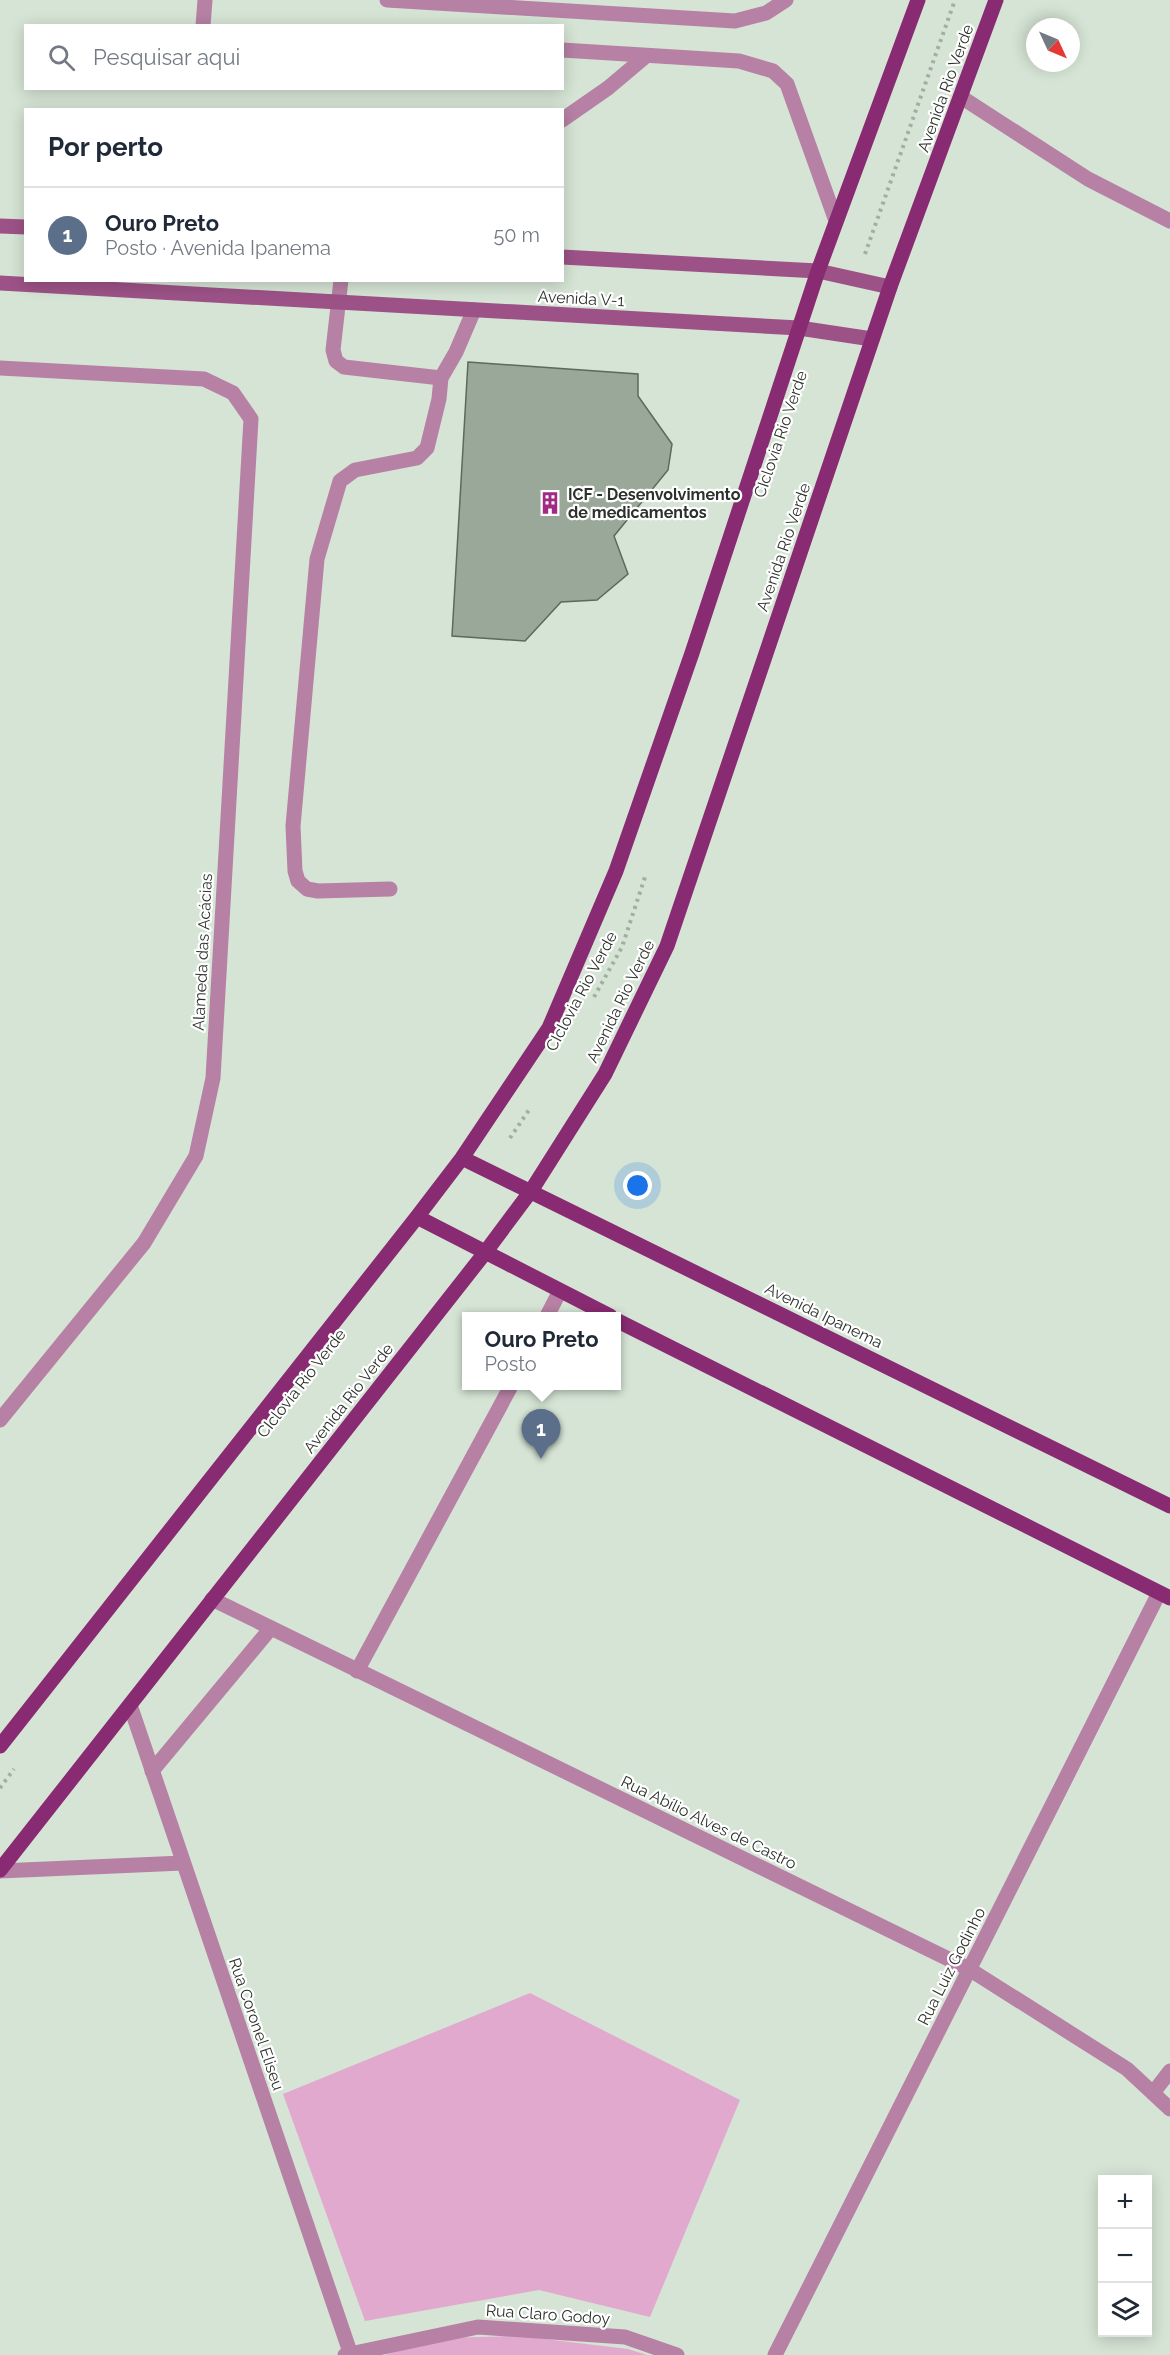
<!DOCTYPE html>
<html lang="pt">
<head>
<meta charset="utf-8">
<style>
  :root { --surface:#fff; --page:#f6f6f7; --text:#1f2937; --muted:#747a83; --line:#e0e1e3; --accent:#0b8043 }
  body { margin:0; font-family:Raleway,sans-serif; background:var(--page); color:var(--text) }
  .controls { position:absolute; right:18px; bottom:18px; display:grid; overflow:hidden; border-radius:0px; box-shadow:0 3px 15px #0003 }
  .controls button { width:54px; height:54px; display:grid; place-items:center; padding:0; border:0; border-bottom:2px solid var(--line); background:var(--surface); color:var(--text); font:30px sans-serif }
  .compass { position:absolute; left:1026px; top:18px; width:54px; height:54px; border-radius:50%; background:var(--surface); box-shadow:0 3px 15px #0003; rotate:134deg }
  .you { position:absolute; left:638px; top:1186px; width:21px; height:21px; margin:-15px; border:4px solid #fff; border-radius:50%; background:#1a73e8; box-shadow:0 0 0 9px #1a73e833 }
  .badge { display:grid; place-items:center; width:39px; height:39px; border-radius:50%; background:var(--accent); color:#fff; font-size:20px; font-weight:700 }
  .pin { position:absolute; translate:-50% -50px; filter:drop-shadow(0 2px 3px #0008) }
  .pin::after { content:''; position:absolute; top:32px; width:21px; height:18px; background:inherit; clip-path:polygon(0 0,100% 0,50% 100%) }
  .popup { position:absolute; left:462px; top:1312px; width:159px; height:78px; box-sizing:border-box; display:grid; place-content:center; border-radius:0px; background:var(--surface); filter:drop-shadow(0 2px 4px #0005); font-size:20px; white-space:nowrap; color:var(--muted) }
  .popup b { font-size:22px; color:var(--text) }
  .popup::after { content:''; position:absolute; left:50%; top:100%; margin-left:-12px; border:12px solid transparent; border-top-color:var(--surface) }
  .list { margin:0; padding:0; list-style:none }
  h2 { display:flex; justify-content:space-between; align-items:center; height:78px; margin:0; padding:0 24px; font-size:26px }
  h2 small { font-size:20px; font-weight:400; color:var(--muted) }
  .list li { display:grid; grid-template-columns:39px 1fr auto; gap:18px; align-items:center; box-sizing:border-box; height:96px; padding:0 24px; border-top:2px solid var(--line) }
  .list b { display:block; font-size:22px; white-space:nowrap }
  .list p { margin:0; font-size:20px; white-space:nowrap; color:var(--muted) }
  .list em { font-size:20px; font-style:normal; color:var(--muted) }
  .icon { flex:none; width:33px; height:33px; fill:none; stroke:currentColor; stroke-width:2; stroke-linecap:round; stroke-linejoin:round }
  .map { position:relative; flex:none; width:1170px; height:2355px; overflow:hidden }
  .search { position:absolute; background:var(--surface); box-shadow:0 3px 15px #0003; left:24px; top:24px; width:540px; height:66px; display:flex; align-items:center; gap:15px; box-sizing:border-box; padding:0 21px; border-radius:0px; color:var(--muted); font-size:22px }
  .panel { position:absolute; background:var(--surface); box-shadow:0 3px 15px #0003; left:24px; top:108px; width:540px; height:174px; border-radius:0px }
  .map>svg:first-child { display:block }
  .green { fill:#e1a9ce }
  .building { fill:#9aa899; stroke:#5c695c; stroke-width:1.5 }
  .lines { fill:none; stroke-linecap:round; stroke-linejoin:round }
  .path { stroke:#a2aea2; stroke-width:4; stroke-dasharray:3 4.5; stroke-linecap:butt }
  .lane { stroke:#b681a4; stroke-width:15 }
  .street { stroke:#b681a4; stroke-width:15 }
  .secondary { stroke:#9d5287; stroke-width:15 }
  .primary { stroke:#892b72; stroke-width:15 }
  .labels { text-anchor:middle; stroke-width:4.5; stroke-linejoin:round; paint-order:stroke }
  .street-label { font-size:16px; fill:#2b312b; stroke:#fff }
  .poi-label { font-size:16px; font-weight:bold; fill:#2b312b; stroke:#fff; text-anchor:start }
</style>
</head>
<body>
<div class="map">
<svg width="1170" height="2355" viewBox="0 0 1170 2355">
  <rect width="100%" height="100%" fill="#d5e4d5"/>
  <path class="green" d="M530,1993L740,2100L650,2317L539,2290L365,2321L283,2094Z
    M520,2336L628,2349L647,2355H385L437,2338Z"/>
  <path class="building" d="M468,362L638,374V396L672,444L668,470L614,536L628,574L597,600L561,602L525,641L452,636Z"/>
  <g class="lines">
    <path class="path" d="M865,254L955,0
      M594,997L622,947L646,874
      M510,1138L531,1107
      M0,1788L14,1769"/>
    <path class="lane" d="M387,0L735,21L766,13L786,0
      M203,26L205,0
      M562,50L739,61L773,71L787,84L836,221
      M562,120L608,88L646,56
      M341,280L333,350L336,361L344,367L441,378L456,352L474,310
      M390,889L318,891L307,889L298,881L295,871L293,826L317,559L340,481L355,470L417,458L427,448L439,399L441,378
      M547,1316L560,1291
      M357,1671L511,1386
      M152,1771L271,1628
      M0,1871L183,1863
      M1153,2093L1170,2071"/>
    <path class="street" d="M961,97L1088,179L1170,221
      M0,368L204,379L233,393L251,419L213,1078L196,1156L144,1243L0,1420
      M212,1599L969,1969L1127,2069L1170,2109
      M130,1705L351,2355
      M345,2355L478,2327L625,2337L677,2355
      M775,2355L1159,1593"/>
    <path class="secondary" d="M0,226L26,227
      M562,257L818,271L890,287
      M0,283L799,328L872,339"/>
    <path class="primary" d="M462,1158L1170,1506
      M417,1217L610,1316
      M616,1320L1170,1598
      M0,1746L417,1217L462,1158L549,1028L616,871L692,653L818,271L918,0
      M0,1870L484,1254L531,1191L605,1074L667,946L890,287L996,0"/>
  </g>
  <defs>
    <g id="building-bare" transform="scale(1.8)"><path d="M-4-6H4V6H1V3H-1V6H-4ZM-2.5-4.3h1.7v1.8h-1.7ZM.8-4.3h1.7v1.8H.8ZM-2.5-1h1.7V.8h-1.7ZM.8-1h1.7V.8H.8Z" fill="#a02a84" stroke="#fff" stroke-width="2.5" paint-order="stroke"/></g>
  </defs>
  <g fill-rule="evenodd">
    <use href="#building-bare" x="550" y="503"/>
  </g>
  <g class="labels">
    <g class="street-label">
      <text transform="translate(945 88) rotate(-70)" y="6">Avenida Rio Verde</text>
      <text transform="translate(581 298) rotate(3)" y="6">Avenida V-1</text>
      <text transform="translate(780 434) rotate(-71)" y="6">CIclovia Rio Verde</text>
      <text transform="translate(783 547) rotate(-71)" y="6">Avenida Rio Verde</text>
      <text transform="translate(202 952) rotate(-87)" y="6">Alameda das Acácias</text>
      <text transform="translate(581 991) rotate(-62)" y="6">CIclovia Rio Verde</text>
      <text transform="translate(620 1001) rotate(-64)" y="6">Avenida Rio Verde</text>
      <text transform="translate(824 1315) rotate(26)" y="6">Avenida Ipanema</text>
      <text transform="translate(301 1383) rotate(-52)" y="6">CIclovia Rio Verde</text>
      <text transform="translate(348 1398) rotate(-52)" y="6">Avenida Rio Verde</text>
      <text transform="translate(709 1822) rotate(26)" y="6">Rua Abílio Alves de Castro</text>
      <text transform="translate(951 1966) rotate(-63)" y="6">Rua Luiz Godinho</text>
      <text transform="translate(257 2024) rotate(71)" y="6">Rua Coronel Eliseu</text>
      <text transform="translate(548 2314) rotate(4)" y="6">Rua Claro Godoy</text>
    </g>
    <g class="poi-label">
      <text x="568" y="500">ICF - Desenvolvimento<tspan x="568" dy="18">de medicamentos</tspan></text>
    </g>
  </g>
</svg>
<div class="controls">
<button>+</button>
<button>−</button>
<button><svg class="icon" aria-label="layers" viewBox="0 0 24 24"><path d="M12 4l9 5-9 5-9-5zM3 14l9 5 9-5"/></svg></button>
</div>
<svg class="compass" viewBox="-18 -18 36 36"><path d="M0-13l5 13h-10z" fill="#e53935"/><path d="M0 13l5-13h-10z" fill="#747a83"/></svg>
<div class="you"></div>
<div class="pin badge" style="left:541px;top:1459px;background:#5c6f8a">1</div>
<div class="popup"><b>Ouro Preto</b>Posto</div>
<div class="search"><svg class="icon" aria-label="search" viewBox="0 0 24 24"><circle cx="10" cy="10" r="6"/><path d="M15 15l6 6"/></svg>Pesquisar aqui</div>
<section class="panel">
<h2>Por perto<small></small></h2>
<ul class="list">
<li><span class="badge" style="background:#5c6f8a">1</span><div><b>Ouro Preto</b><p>Posto · Avenida Ipanema</p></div><em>50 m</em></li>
</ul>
</section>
</div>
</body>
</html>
